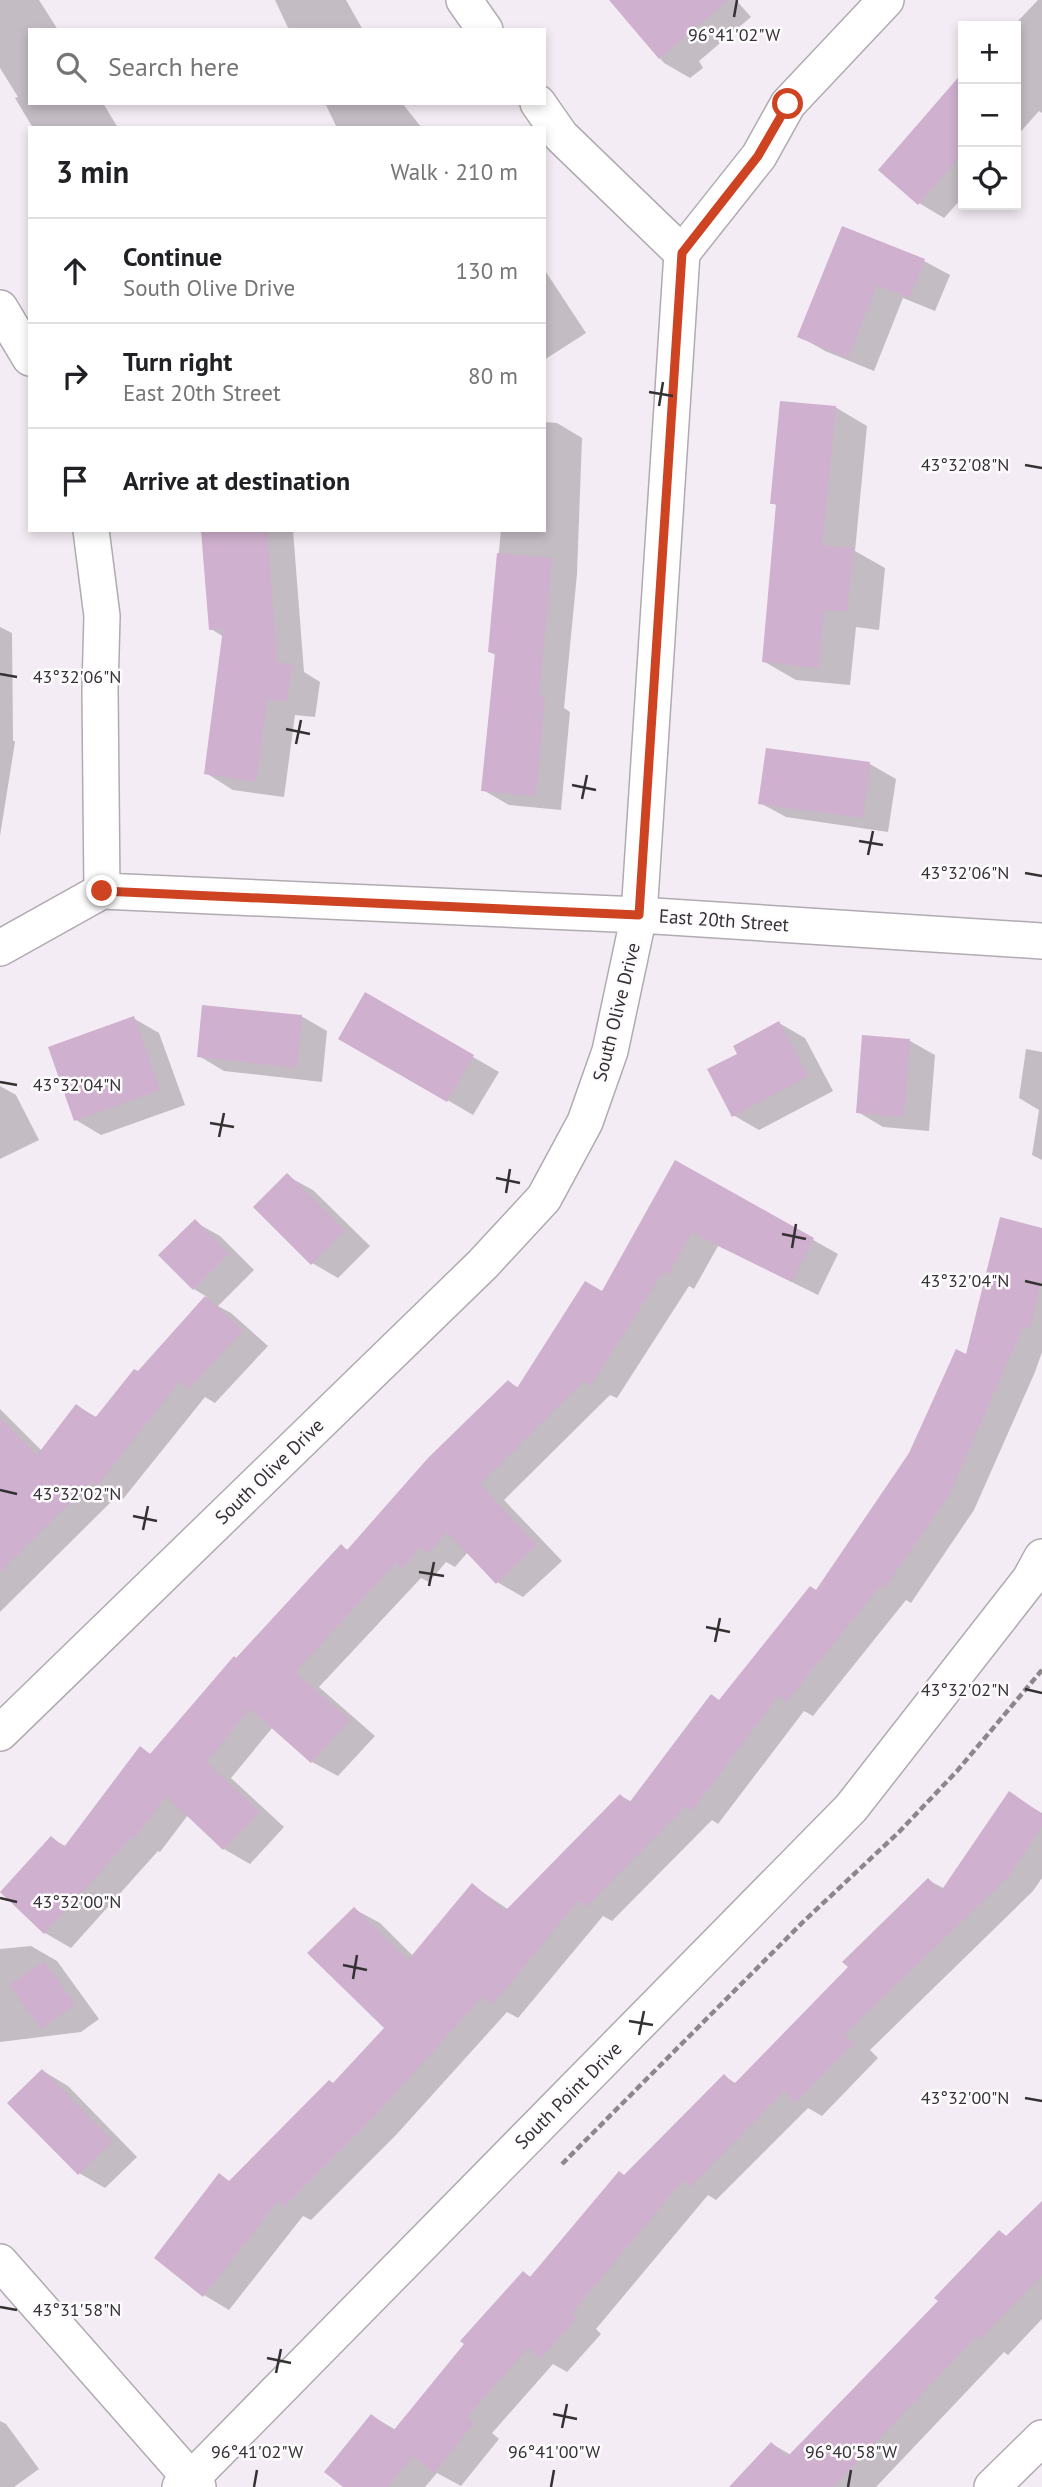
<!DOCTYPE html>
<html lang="en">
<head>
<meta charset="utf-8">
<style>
  :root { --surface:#fff; --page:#f2f2f2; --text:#202124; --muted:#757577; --line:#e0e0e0 }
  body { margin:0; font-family:"PT Sans",sans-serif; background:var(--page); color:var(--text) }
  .controls { position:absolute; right:21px; top:21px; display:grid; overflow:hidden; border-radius:0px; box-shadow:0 4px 10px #0003 }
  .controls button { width:63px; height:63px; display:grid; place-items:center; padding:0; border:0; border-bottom:2px solid var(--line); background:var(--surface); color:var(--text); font:35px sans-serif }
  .stop { position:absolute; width:21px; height:21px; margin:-16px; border:5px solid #ce4423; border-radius:50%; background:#fff }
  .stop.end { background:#ce4423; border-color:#fff; box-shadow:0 2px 7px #0008 }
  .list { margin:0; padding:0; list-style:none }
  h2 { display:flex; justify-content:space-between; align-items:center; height:91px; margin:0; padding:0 28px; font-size:30px }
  h2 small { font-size:23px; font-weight:400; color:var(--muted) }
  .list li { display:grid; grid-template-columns:46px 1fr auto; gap:21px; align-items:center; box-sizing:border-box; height:105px; padding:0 28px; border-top:2px solid var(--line) }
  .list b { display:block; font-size:26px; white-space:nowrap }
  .list p { margin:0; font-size:23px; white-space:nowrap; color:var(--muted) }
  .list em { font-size:23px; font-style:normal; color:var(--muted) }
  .icon { flex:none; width:38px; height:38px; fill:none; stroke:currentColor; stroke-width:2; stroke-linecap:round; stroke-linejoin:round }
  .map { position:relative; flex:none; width:1042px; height:2487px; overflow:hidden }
  .search { position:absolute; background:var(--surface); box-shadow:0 4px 10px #0003; left:28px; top:28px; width:518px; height:77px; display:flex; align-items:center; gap:18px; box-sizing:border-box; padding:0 24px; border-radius:0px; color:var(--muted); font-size:26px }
  .panel { position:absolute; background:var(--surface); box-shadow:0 4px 10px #0003; left:28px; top:126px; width:518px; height:406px; border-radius:0px }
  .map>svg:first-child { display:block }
  .shadow { fill:#0003 }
  .building { fill:#cfb0ce }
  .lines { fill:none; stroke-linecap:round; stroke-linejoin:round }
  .street-casing { stroke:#b1aab1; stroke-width:38 }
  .path { stroke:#8c878b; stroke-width:4.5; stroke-dasharray:7 3.5; stroke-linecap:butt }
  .street { stroke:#fff; stroke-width:35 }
  .route { stroke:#ce4423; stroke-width:9 }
  .ticks { fill:none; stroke:#343133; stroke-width:2.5 }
  .labels { text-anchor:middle; stroke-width:5; stroke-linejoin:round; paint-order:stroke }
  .street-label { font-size:19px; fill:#343133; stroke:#fefbfe }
  .ticks-label { font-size:18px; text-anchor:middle; fill:#343133; stroke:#fefbfe; stroke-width:5; stroke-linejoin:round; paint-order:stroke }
</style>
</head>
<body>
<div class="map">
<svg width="1042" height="2487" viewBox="0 0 1042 2487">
  <rect width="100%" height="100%" fill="#f4ecf4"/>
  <path class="shadow" d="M0,0H39L58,30H30V103H103L118,128H33L15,98L18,97L0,68Z
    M275,0H346L363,30H289Z
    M611,0H736L751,17L699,61L703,68L690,78L664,63Z
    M1038,0H1042V113L1039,111L1016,137V26H1013Z
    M963,81V197L944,218L919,203L951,94Z
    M325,103H402L422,128H337Z
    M843,228L924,261L950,275L935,311L903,298L874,371L825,351L799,336Z
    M544,269L586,333L544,360Z
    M835,407L867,426L855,551L885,568L879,630L856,627L850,685L796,680L763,661L778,506L772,503Z
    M544,422L557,423L582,438L577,574L564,708L570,712L561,810L509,805L483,790L496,655L489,652L501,530H544Z
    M203,530H293L304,672L320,682L315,717L295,715L284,797L233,790L206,773L224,637L211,629Z
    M0,627L12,633L13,740L15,742L0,836Z
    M768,750L870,764L896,779L888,832L786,817L760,803Z
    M366,995L499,1072L473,1115L341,1038Z
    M301,1016L327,1031L322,1082L224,1071L199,1056Z
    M133,1018L159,1033L185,1105L101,1135L76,1120Z
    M779,1023L805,1038L833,1091L759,1130L733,1115L739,1054Z
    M910,1041L935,1055L929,1131L883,1127L858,1112Z
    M1026,1049L1042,1052V1160L1032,1155L1039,1110L1019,1098Z
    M0,1086L16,1095L39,1140L0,1159Z
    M676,1162L838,1254L818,1295L718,1246L694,1289L689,1286L617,1398L610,1395L504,1500L562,1561L523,1597L497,1582L468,1552L455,1567L446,1562L429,1582L421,1578L319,1687L375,1736L338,1776L312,1762L273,1727L231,1778L284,1827L250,1864L224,1849L188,1815L160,1852L158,1851L71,1948L45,1933L1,1893L51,1838L67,1847L140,1748L152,1755L341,1546L349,1551L509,1382L519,1388L603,1293Z
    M287,1176L313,1190L370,1246L338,1278L312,1263Z
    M195,1222L220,1236L254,1270L218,1306L231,1313L268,1346L215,1403L205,1397L123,1499L117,1496L0,1612V1409L42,1451L77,1406L98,1418L207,1297L194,1289L161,1255Z
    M1042,1229V1352L1035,1372L974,1510L911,1603L906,1600L813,1716L804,1711L718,1824L712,1820L612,1921L603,1916L518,2018L507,2012L396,2135L311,2220L303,2216L229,2310L204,2295L230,2182L334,2084L386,2028L354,1909L380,1923L413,1956L472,1885L509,1910L621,1796L632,1802L817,1592L911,1454Z
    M1009,1794L1042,1813V1878L1033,1891L870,2050L878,2058L822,2116L808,2108L716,2200L708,2195L596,2329L601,2334L567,2372L553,2364L492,2433L499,2439L461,2486L437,2473L425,2487H346L372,2416L396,2430L524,2273L532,2278L625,2177L724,2076L737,2084L850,1967L928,1880L945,1889Z
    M31,1946L57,1961L99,2019L81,2032L0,2042V1949Z
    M43,2071L68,2086L137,2157L105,2188L79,2173Z
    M1042,2203V2319L1008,2355L1004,2352L876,2487H738L772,2444L791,2455L941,2301L1000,2232L1008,2237Z
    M0,2421L6,2424L39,2469L14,2487H0Z"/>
  <path class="building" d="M609,0H728L659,59Z
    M963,72V153L918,205L878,170Z
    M842,226L925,259L909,298L877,285L848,358L797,337Z
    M780,401L836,406L822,545L853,548L847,612L824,610L818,668L762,662L776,504H770Z
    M201,530H267L277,662L292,664L287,702L267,700L256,782L204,774L223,629L209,630Z
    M497,553L552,558L539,695H545L536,796L481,791L495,653L488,652Z
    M766,748L870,762L863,818L758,804Z
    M365,992L474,1055L447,1102L338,1039Z
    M202,1005L302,1015L297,1068L197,1057Z
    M134,1016L160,1090L74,1121L48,1047Z
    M779,1021L808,1076L732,1117L707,1069L737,1054L733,1046Z
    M862,1035L910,1039L904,1117L856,1113Z
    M675,1160L814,1238L792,1282L692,1232L668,1275L663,1272L591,1385L584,1381L480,1484L537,1545L496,1584L447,1532L428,1554L421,1547L402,1569L396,1563L295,1672L350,1720L311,1763L250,1709L206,1762L260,1812L223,1850L166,1796L134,1839L132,1837L44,1934L0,1892L51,1836L64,1847L140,1746L150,1754L234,1656L236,1658L341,1544L347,1550L428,1458L508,1380L517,1388L585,1281L602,1291Z
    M287,1173L345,1230L311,1265L253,1207Z
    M1000,1217L1042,1228V1278L1030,1328L1023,1327L949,1495L884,1589L880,1586L786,1702L778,1696L692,1811L686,1806L586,1907L579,1900L492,2005L482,1997L370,2121L284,2207L278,2201L203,2297L154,2258L219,2173L229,2181L329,2080L333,2083L384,2028L307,1953L354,1907L408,1960L472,1883L505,1911L620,1794L629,1803L711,1694L719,1700L810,1586L816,1590L909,1453L956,1349L966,1354Z
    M195,1219L229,1254L193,1290L158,1255Z
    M205,1296L243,1330L189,1389L180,1381L97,1486L91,1482L0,1572V1418L37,1455L76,1404L95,1418L134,1369L138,1371Z
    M1009,1791L1042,1814V1826L1008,1877L845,2034L854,2043L795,2103L784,2091L690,2187L683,2180L572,2313L577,2318L540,2359L528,2348L467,2417L474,2423L434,2473L413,2456L388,2487H343L324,2472L371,2414L393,2431L464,2344L460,2341L523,2271L530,2277L619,2171L624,2175L724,2074L734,2084L848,1967L842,1962L928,1878L941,1891Z
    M44,1961L75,2004L41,2029L9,1985Z
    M42,2069L113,2141L78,2175L7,2103Z
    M1042,2201V2275L979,2340L976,2337L833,2487H729L771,2442L787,2457L938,2301L934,2298L999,2230L1006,2236Z"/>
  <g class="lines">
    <g class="street-casing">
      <path id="street" d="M464,0L485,30
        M538,103L561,136L682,253
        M0,308L30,358
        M91,530L102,616L100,690L102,891
        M0,948L102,891L639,915L1042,941
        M0,1733L483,1264L544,1198L585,1122L610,1051L639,915L682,253L759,156L788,104L886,0
        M0,2262L198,2487
        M180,2487L191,2479L851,1808L1030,1579L1042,1557
        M992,2487L1042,2438"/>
    </g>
    <path class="path" d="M562,2164L804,1921L899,1832L957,1771L1042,1670"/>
    <use href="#street" class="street"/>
  </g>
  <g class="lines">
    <path class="route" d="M102,891L639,915L682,253L758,156L788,104"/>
  </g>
  <path class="ticks" d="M734,17L737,0M649,392L673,396M659,406L663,382M1025,465L1042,468M0,674L17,677M286,729L310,734M296,744L301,720M572,785L596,790M582,799L587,775M859,841L883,845M868,855L873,831M1025,873L1042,876M0,1082L17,1085M210,1123L234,1127M219,1137L224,1113M496,1178L520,1183M506,1193L510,1169M782,1234L806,1239M792,1248L796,1224M1025,1281L1042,1285M0,1490L17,1494M133,1516L157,1521M143,1530L148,1506M419,1572L444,1576M429,1586L434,1562M706,1627L730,1632M715,1642L720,1618M1025,1689L1042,1693M0,1898L17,1902M343,1965L367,1970M353,1979L357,1955M629,2021L653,2025M639,2035L644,2011M1025,2098L1042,2101M0,2307L17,2310M267,2358L291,2363M276,2373L281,2349M553,2414L577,2419M562,2428L567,2404M254,2487L257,2470M551,2487L554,2470M848,2487L851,2470"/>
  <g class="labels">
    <g class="street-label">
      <text transform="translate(724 920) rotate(4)" y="7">East 20th Street</text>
      <text transform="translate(616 1012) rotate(-76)" y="7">South Olive Drive</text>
      <text transform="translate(269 1471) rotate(-44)" y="7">South Olive Drive</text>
      <text transform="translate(568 2095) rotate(-45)" y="7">South Point Drive</text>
    </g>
  </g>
  <g class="ticks-label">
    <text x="734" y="41">96°41'02"W</text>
    <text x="965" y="471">43°32'08"N</text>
    <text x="77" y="683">43°32'06"N</text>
    <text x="965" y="879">43°32'06"N</text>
    <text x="77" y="1091">43°32'04"N</text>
    <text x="965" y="1287">43°32'04"N</text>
    <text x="77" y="1500">43°32'02"N</text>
    <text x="965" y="1696">43°32'02"N</text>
    <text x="77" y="1908">43°32'00"N</text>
    <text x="965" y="2104">43°32'00"N</text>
    <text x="77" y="2316">43°31'58"N</text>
    <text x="257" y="2458">96°41'02"W</text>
    <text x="554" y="2458">96°41'00"W</text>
    <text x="851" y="2458">96°40'58"W</text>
  </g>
</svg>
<div class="controls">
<button>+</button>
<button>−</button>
<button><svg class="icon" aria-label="locate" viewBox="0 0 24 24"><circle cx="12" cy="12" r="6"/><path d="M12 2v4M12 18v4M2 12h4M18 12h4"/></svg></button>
</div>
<div class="stop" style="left:788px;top:104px"></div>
<div class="stop end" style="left:102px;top:891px"></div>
<div class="search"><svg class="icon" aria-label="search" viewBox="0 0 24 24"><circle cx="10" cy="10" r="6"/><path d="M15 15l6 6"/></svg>Search here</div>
<section class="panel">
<h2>3 min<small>Walk · 210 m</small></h2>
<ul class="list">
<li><svg class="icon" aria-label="ahead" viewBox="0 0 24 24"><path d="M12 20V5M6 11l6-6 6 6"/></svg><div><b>Continue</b><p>South Olive Drive</p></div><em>130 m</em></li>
<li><svg class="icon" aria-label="right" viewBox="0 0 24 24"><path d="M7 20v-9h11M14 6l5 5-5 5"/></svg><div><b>Turn right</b><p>East 20th Street</p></div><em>80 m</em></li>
<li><svg class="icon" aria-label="arrive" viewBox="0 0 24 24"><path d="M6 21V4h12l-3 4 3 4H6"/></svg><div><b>Arrive at destination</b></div></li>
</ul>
</section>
</div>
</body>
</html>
